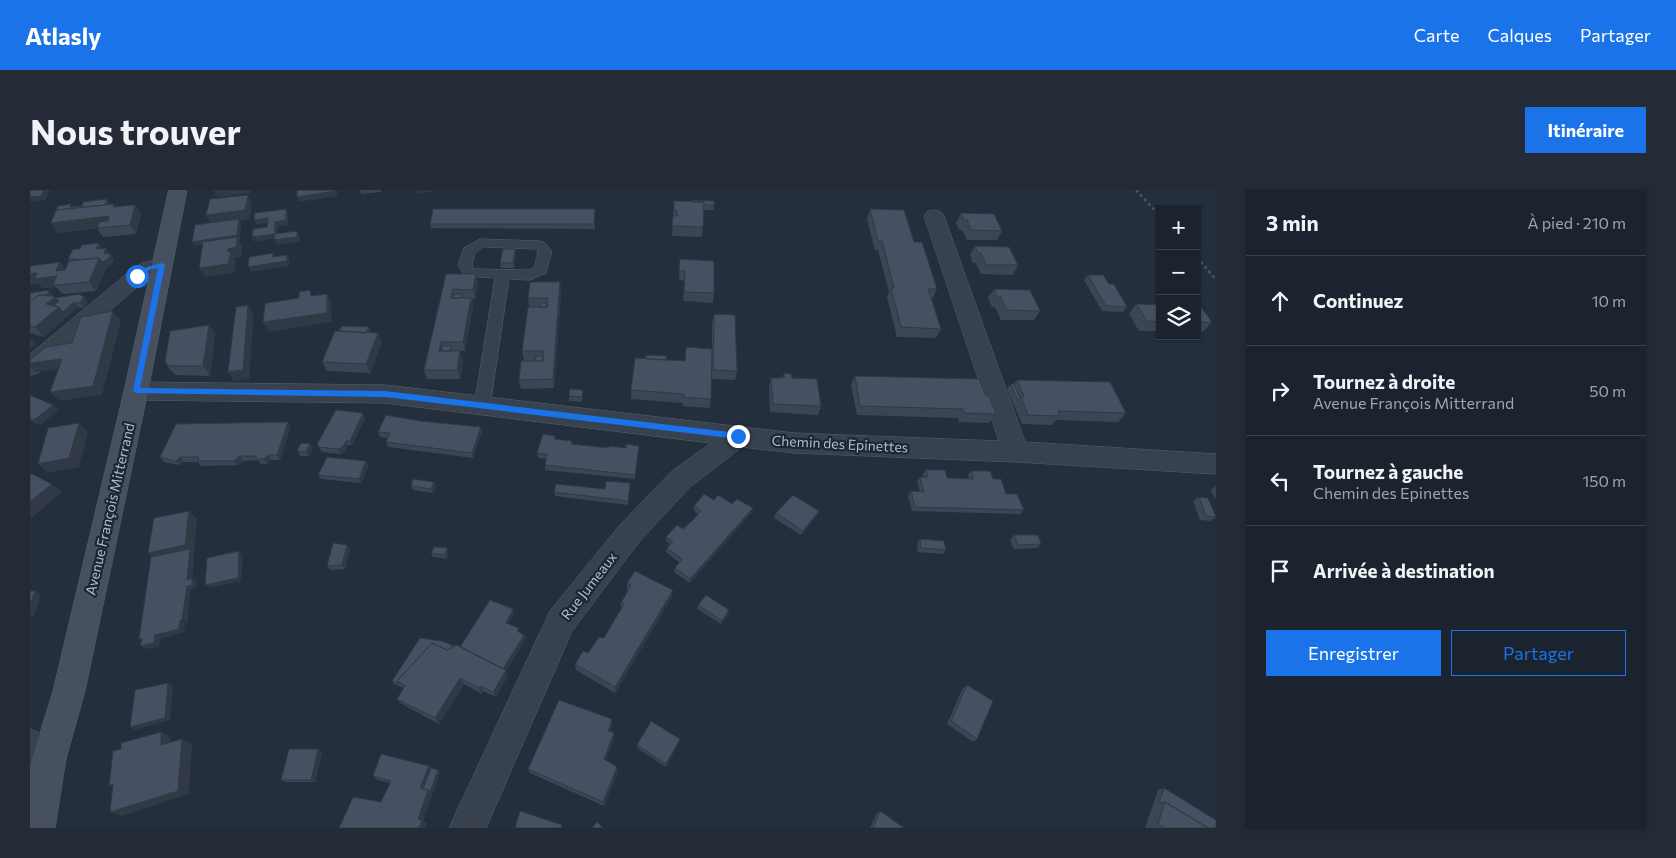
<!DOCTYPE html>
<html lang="fr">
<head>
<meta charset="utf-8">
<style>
  :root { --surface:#1b232e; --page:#242b36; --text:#f1f3f6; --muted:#a0a4aa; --line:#39404a; --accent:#1a73e8 }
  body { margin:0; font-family:Commissioner,sans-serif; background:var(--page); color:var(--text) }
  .controls { position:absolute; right:15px; top:15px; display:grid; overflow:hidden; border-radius:0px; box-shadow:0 1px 4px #0004 }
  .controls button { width:45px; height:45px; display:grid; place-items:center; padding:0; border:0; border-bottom:1px solid var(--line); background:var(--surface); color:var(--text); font:25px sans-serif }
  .stop { position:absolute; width:15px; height:15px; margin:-11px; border:4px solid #1a73e8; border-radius:50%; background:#fff }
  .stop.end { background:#1a73e8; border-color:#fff; box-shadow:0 1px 5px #0008 }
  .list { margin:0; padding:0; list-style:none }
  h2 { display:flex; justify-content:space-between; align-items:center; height:65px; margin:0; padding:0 20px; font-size:21px }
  h2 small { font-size:16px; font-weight:400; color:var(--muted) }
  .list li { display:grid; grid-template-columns:32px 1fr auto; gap:15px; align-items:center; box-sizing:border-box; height:90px; padding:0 20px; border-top:1px solid var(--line) }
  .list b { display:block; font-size:19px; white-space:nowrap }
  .list p { margin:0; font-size:16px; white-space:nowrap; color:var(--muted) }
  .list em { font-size:16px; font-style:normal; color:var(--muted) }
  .actions { display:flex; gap:10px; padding:15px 20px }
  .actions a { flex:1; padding:11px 0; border:1px solid var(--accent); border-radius:0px; text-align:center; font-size:18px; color:var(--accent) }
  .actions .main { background:var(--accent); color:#fff }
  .icon { flex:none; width:28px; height:28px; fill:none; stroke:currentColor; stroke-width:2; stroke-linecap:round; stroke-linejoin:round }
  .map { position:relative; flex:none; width:1186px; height:638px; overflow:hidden; border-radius:0px }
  header { display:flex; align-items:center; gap:30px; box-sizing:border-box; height:70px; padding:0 25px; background:var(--accent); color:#fff }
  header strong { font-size:24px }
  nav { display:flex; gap:28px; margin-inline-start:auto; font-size:18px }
  .intro { display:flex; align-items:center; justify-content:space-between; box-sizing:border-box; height:120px; padding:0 30px }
  h1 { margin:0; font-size:35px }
  .button { padding:12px 22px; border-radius:0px; background:var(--accent); color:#fff; font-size:18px; font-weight:700 }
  main { display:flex; gap:30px; padding:0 30px }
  aside { flex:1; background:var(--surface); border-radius:0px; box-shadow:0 1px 4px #0004 }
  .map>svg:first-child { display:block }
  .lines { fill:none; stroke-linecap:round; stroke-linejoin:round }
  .lane-casing { stroke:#565f6c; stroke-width:1 }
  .street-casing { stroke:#565f6c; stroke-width:1 }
  .secondary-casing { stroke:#565f6c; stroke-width:1 }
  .path { stroke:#44595c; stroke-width:2.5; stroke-dasharray:3 3; stroke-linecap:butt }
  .lane { fill:#38414e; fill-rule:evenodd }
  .street { fill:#38414e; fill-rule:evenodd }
  .secondary { fill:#465061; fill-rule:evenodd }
  .wall { fill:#3b4654 }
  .shaded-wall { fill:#303945 }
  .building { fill:#455162; stroke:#303945 }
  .route { fill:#1a73e8 }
  .labels { text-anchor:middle; stroke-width:4.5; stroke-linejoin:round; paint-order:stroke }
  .street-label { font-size:14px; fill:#b4bcc9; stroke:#1d2633 }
</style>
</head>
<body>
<header>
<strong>Atlasly</strong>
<nav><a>Carte</a><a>Calques</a><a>Partager</a></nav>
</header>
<div class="intro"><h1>Nous trouver</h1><a class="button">Itinéraire</a></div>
<main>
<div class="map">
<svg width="1186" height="638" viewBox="0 0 1186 638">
  <rect width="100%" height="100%" fill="#242f3e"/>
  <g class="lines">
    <g class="lane-casing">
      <path id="lane" d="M451,49L509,51L514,52L522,61L516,83L500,90L479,89L460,216L458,220L452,222L446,220L444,216L465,88L435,86L428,75L434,58ZM454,57L505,59L508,62L504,78L498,80L444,79L442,75L445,63Z"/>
    </g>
    <g class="street-casing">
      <path id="street" d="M904,20L911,22L914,26L995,252L1186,264V284L986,272L764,263L712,257L660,297L609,352L542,441L456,638H419L520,421L589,336L642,281L681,253L355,213L106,210L97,207L94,201L97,195L106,192L355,195L764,243L969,251L894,26L897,22Z
        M132,69L139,70L142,75L139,80L126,83L114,91L8,183L0,185V164L100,81L112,73Z
        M0,539C17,546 29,551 36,569L31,581L19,586L0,576Z"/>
    </g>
    <g class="secondary-casing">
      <path id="secondary" d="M139,0H157L118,201L55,501L36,569L25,638H0V578L2,569L23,501L94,201Z"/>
    </g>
    <path class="path" d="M1106,0L1130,26
      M1167,67L1186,90"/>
    <use href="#lane" class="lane"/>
    <use href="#street" class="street"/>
    <use href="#secondary" class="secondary"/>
  </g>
  <path class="wall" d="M330,0H351V2L331,4Z
    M644,11L684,15V20H674L672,47L642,46Z
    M80,14L87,17L111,24L106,44L73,47L67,38L29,43L21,33L43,17Z
    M565,19V39L401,38L400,34Z
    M840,19L884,52L907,99L902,109L911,139L906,148L867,147L857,107L859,102L848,60H845L837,29Z
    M931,23L972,41L967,50H937L932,40H929L926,33Z
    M69,53L72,58V59L76,58L79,64L84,69L82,74L77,77L66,101L36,104L31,103L26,97L13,98L9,94L30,72L35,79L39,71L38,69L50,59Z
    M945,56L988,75L983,85L951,84L946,73H943L940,65Z
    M486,64L484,78H471L470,73Z
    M650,69L684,103L683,113L653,111L655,91L649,90Z
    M416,84L448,94L445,109H442L443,117L435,161H430L433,171L430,189H397L394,180Z
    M1058,85L1079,94L1097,117L1093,122L1072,121L1054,90Z
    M530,92L531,102L524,198L491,199L489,190L505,171H494L492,161L499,117L498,108Z
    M964,99L1010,121L1004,130H971L965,117H962L958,108Z
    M0,103L23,105V106L25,108L58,112L54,118L48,117L14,147L0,143Z
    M1106,114L1130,115V141H1109L1099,124Z
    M1167,115L1182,132L1173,142H1167Z
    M684,124L707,181L705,190L682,189V134Z
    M179,135L185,144L180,186L146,185L142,182L135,172Z
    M339,137L340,143H348L352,152L340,183L297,181L292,172L309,141Z
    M636,170L681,209L680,218L652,216L653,213L601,209V200Z
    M754,183L762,188L791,216L788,225L740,222L739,197L741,188H752Z
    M825,186L956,206L966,224L959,233L929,232L928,228L827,225L821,195Z
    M987,190L1096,223L1088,232L1026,230L1022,235L992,234L977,199L981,194H984Z
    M553,200V205L552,212L539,211V206Z
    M0,205L23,215L28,220L10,235L0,230Z
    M335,228L322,255H318L315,262L310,264L292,262L287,254Z
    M390,231L451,237L452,242L443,268L358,257L356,252L358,248L350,247L348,242Z
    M261,236L250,270H241L237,274H231L228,270L213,271L208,275L171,276L168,272H154L150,275L134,272L130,267Z
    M525,249L542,254L609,260L605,289L515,280V275L516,269L508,268L507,263Z
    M280,254L283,258L279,266H270L267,261Z
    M339,275L331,293L291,289L288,285Z
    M896,280L917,288H939L938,285L941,281L963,289L976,304L994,320L990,324L882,321L878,306L881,301L890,302L887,292L890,287H894L893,284Z
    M404,292L406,296L403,303L383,300L381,296Z
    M600,293L598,315L525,306L524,302L575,299Z
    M1186,296V309L1180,301Z
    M1169,307L1186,327L1180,331L1170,330L1163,311Z
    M684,310L723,318L722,322L660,393L644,382L645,378L649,372L636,362L637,358L640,354L636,351V347L653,339L663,330L668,324L663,320L664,316Z
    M789,321L787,325L771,345L744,328L746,323Z
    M984,345L1011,354L1007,358L984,359L980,350Z
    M890,349L916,360L913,364L888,362L887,353Z
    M317,355L320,359L315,379L300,380L297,376Z
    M418,362L417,369L403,367L401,363Z
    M597,393L642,407L585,503L546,480L545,474L574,448L591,419V413L598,401L597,400Z
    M668,415L698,424L691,434L667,419Z
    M484,422L478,434L490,442L496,448L476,481L478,486L466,507L453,501L452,504L434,494L409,534L372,514L367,509L374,498L364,494L362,491L424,456L430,457Z
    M937,495L947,549L943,552L917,534L933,498Z
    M582,529V534L580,542L584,543V548L576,570L588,581L574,616L500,583L498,579Z
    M649,552L636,577L607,558V555Z
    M292,562L285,592H255L251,590Z
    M399,576L401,578L410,582L393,631L397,633L351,612L360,593L348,590L343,586Z
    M1134,598L1186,638H1115L1128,600Z
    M850,621L874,638H840L847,623Z"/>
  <path class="shaded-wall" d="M14,0H20L15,10L0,12V7Z
    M183,0H221V3L187,7Z
    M305,0H307V6L269,12L267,7Z
    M387,0H401V2L388,4Z
    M218,5L222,15L220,29L210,31L211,34L210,50H209L212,56L211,67L204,68L206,71L204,83L175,87L169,78L198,62V59L207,50L165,56L162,52L182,35L176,25Z
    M77,9L80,14L28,30Z
    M105,15L111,24L106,44L100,35Z
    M256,19L258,24V35L248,37L247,48L245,44V32Z
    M79,26L86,35L29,43L21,33Z
    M238,28L240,33L226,35L224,30Z
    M267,41L270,46L269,52L247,55L244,50Z
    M245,44L247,48L225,52L222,47Z
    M69,53L72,58L70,64L66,59Z
    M76,58L79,63L77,67L74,63Z
    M485,59L486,64L484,78L483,73Z
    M81,64L84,69L82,74L77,77L66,101L59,92L69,68Z
    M257,65L260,70L259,76L221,82L218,77Z
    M30,72L37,82L26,81Z
    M7,83L27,86L23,94L26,97L13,98L9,94L0,95V84Z
    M446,84L448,94L445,109L443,100Z
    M530,92L531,102L524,198L523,189Z
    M19,100L23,105L22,109L25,107L33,116L44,112L48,117L14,147L5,137L0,117V112Z
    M297,104L301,113L302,132L239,142L233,132Z
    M54,107L58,112L54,118L50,113Z
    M441,108L443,117L435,161L433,152Z
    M218,115L224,125L219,189L204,191L198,182Z
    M83,121L91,131L72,205L30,211L20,202Z
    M179,135L185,144L180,186L173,176Z
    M339,137L341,142L337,152L335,147Z
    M348,143L352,152L340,183L336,174Z
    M1,149L6,154L0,159V150Z
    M411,152L414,161H409Z
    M430,161L433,171L430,189L427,180Z
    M32,169L41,178L6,182L0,177V173Z
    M23,215L28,220L10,235L4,230Z
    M333,223L335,228L322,255L320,251Z
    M258,232L261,236L250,270L247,265Z
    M49,233L58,242L49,277L18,283L8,274Z
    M451,237L452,242L443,268L442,263Z
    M316,251L318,255L315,262L310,264L308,259Z
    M280,254L283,258L279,266L276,262Z
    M238,265L241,270L237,274L234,269Z
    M210,266L213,271L208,275L204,271Z
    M150,267L154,272L150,275L146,271Z
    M336,271L339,275L331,293L329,289Z
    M404,292L406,296L403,303L401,299Z
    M22,294L32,302L0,329V312Z
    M723,318L722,322L660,393V389Z
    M159,321L167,329L162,393V388L167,392L166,398L161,399L157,434L152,430L127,370L118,363Z
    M789,321L787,325L771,345L773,341Z
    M317,355L320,359L315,379L312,375Z
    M417,358L418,362L417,369L415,365Z
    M209,361L213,365L211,391L179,398L175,395Z
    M643,400L642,407L585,503V497Z
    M5,401L11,404L4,427L0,424V416Z
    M483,419L484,422L477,436L476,433Z
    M699,420L698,424L691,434L692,431Z
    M150,430L155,434L154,442L130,449L129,457L116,459L110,456L125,445Z
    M494,445L496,448L476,481L478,486L466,507L463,502L472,481Z
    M430,488L434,494L409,534L405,528Z
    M138,493L143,496L140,530L105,540L100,537Z
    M450,496L453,501L452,504L449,498Z
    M582,529V534L579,546L578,541Z
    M131,542L141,547V560L131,555Z
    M584,543V548L575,574L574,569Z
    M152,549L162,554L159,604L92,626L80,622Z
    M650,549L649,552L636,577V574Z
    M288,559L292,562L285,592L281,590Z
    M399,576L403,580L396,601L390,598Z
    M587,577L588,581L574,616L573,612Z
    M408,580L410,582L393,631L397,633L395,638H389L388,629L398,600Z"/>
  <path class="building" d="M0,0H14L11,6L0,7Z
    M267,0H305V1L267,7Z
    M218,5L215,20L176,25L180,9Z
    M77,9L75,15L26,20L28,16L41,14L40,17L52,16L53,12Z
    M662,10L684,11V15H674V12H662Z
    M644,11L674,12L673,37L642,36L643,26H647V21L644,20Z
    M84,14L83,17L105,15L100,35L67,38L69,32L78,31L79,26L21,33L26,20Z
    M256,19V30L245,32V44L267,41V47L244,50L245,44L222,47L223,39L237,37L238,28L224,30L225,23Z
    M403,19H565L564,34H400Z
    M840,19L874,20L884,52H892L907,99H898L911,139L871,137L861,98H864L852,51H848Z
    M931,23L964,24L972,41L941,40L937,30H934Z
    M209,29L207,45L162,52L165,35Z
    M207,47L206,57L198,59V62H201L198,74L169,78L173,52Z
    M69,53L66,59L76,58L74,63L81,64L78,69L73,72L69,68L45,70L46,69H38L43,59H50L52,55Z
    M945,56L979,57L988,75H956L951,63H948Z
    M473,59H485L483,73H470Z
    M243,63V67L257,65V71L218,77L219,67Z
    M69,68L59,92L28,95L23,94L27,86L4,89L7,83L0,84V76L30,72L26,81L35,80L39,71Z
    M650,69L684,71V103L654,102L655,81H649Z
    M416,84H446L443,100L423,99L421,108H441L433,152H411L409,161H430L427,180H394Z
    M1058,85H1073L1079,94H1084L1097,117L1076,116Z
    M500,92H530L523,189L489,190L491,171H513V161H492L498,117H517L518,108H498Z
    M964,99L1000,100L1010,121L976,120L971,107H967Z
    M19,100L17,105H9L0,112V103Z
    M280,100L281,106L297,104V123L233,132L235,114L237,113L269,108V102Z
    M49,104L54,107L50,113L44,112L33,122L29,117L23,116L29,111L25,108Z
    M424,104H432L431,108H423Z
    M9,105H15L25,107L16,114L29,117L5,137L0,136V112Z
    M511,113H518L517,117H511Z
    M1106,114L1130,115V132L1117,131Z
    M218,115L213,180L198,182L206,117Z
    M1167,115L1170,116L1182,132H1167Z
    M83,121L63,196L20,202L32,169L0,173V170L16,157L42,153L51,127Z
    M684,124L705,125L707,181L683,180Z
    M179,135L173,176H139L135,172L140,141Z
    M312,136L339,137L336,143L309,141Z
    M305,141L348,143L336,174L292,172Z
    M413,156H421L420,161H411Z
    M656,157L682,159L681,209L653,207L654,204L601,200L605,168L655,171Z
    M616,165L637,166L636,170L616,169Z
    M506,166H513V171H505Z
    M754,183L761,184L762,188L787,189L791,216L743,214L741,188H754Z
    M825,186L949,189L956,206H959L966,224L934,223L933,219L830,216Z
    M987,190L1080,192L1096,223L1028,221L1030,226L998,225L991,207H994Z
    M981,194H984L990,208L988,211Z
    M540,199L553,200L552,207L539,206Z
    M0,205L23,215L4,230L0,228Z
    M306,220L333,223L320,251H316L313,257L308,259L289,257L287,254Z
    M356,225L390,231L451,237L442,263L356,252L360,243L348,242Z
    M258,232L247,265H238L234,269H228L225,266H210L204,271H168L169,267H150L146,271L130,267L146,234Z
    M49,233L39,268L8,274L18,238Z
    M513,244L525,246L524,249L542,251L541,254L578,258L579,256L596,258V254L609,256L605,285L515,275L517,264L507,263Z
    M271,253L280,254L276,262L267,261Z
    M297,267L336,271L329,289L288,285Z
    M896,280H915L917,288L944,289L941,281H960L963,289H971L976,304H987L994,320L885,317L881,301L894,302L890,287H898Z
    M0,283L22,294L0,312Z
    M383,289L404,292L401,299L381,296Z
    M576,291L600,293L598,311L524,302L526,294L575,299Z
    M674,304L684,310L688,305L702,314L707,309L723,318L660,389L645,378L652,369L637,358L643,352L636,347L647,335L653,339L663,330L671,321L664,316Z
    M763,305L789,321L773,341L746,323Z
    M1169,307L1178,308L1186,327L1176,326Z
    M159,321L155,355L118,363L124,328Z
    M984,345H1008L1011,354L988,355Z
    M890,349L914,351L916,360L891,358Z
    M303,353L317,355L312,375L297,376Z
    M404,357L417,358L415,365L401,363Z
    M160,359L157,390L162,388V395L157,396L152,430H150L149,439L125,445L124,453L110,456L112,449H109L121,367Z
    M209,361L208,388L175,395L177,368Z
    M605,381L643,400L585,497L545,474L553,461L558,463L569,447L574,448L594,414L591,413L601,395L597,393Z
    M0,401H5L0,416Z
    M676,405L699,420L692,431L668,415Z
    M460,410L483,419L476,433L489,438L487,441L494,445L473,479L430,457Z
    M390,448L412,451L424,456L417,460L402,453L367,491L370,494L362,491Z
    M402,453L417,460L427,455L476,480L463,502L450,496L449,498L430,488L405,528L367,509L375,496L367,491Z
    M138,493L135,528L100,537L105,500Z
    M937,495L963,511L947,549L921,531Z
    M529,510L582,529L578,541L584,543L574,569L587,577L573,612L498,579Z
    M621,531L650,549L636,574L607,555Z
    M131,542V555L152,549L148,601L80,622L83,594L79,596L83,561L91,559V553Z
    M259,559H288L281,590H251Z
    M351,564L399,576L390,598L398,600L388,629L392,630L389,638H309L323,607L351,612L361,591L343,586Z
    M401,578L408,580L400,602L398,600L393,599Z
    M1134,598L1186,630V638H1178L1135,612L1129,613Z
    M1135,612L1178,638H1134L1128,634Z
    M490,621L532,635L531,638H485Z
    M850,621L874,638H843Z
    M567,632L573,638H562Z"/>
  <path class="route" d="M132,73L135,75L110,198L355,201L708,243L712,246L708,249L355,207L106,203L103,201L128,78L121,79L109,88L104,86L117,77Z"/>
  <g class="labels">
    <g class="street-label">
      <text transform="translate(810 254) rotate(3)" y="5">Chemin des Epinettes</text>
      <text transform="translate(80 319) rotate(-77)" y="5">Avenue François Mitterrand</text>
      <text transform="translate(559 396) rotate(-52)" y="5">Rue Jumeaux</text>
    </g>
  </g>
</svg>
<div class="controls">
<button>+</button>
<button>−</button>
<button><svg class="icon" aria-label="layers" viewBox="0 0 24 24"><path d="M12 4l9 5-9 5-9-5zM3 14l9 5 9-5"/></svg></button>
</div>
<div class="stop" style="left:107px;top:86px"></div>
<div class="stop end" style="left:708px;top:246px"></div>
</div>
<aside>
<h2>3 min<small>À pied · 210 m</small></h2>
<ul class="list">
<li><svg class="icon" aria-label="ahead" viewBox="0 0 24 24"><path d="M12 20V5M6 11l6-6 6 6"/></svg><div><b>Continuez</b></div><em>10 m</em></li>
<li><svg class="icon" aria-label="right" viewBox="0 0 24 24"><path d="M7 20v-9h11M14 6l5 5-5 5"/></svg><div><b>Tournez à droite</b><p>Avenue François Mitterrand</p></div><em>50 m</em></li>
<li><svg class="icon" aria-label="left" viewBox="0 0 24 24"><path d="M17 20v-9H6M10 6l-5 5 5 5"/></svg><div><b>Tournez à gauche</b><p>Chemin des Epinettes</p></div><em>150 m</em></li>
<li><svg class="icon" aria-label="arrive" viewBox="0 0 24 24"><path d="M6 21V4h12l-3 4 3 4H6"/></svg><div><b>Arrivée à destination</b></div></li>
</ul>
<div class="actions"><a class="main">Enregistrer</a><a>Partager</a></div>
</aside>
</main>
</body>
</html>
